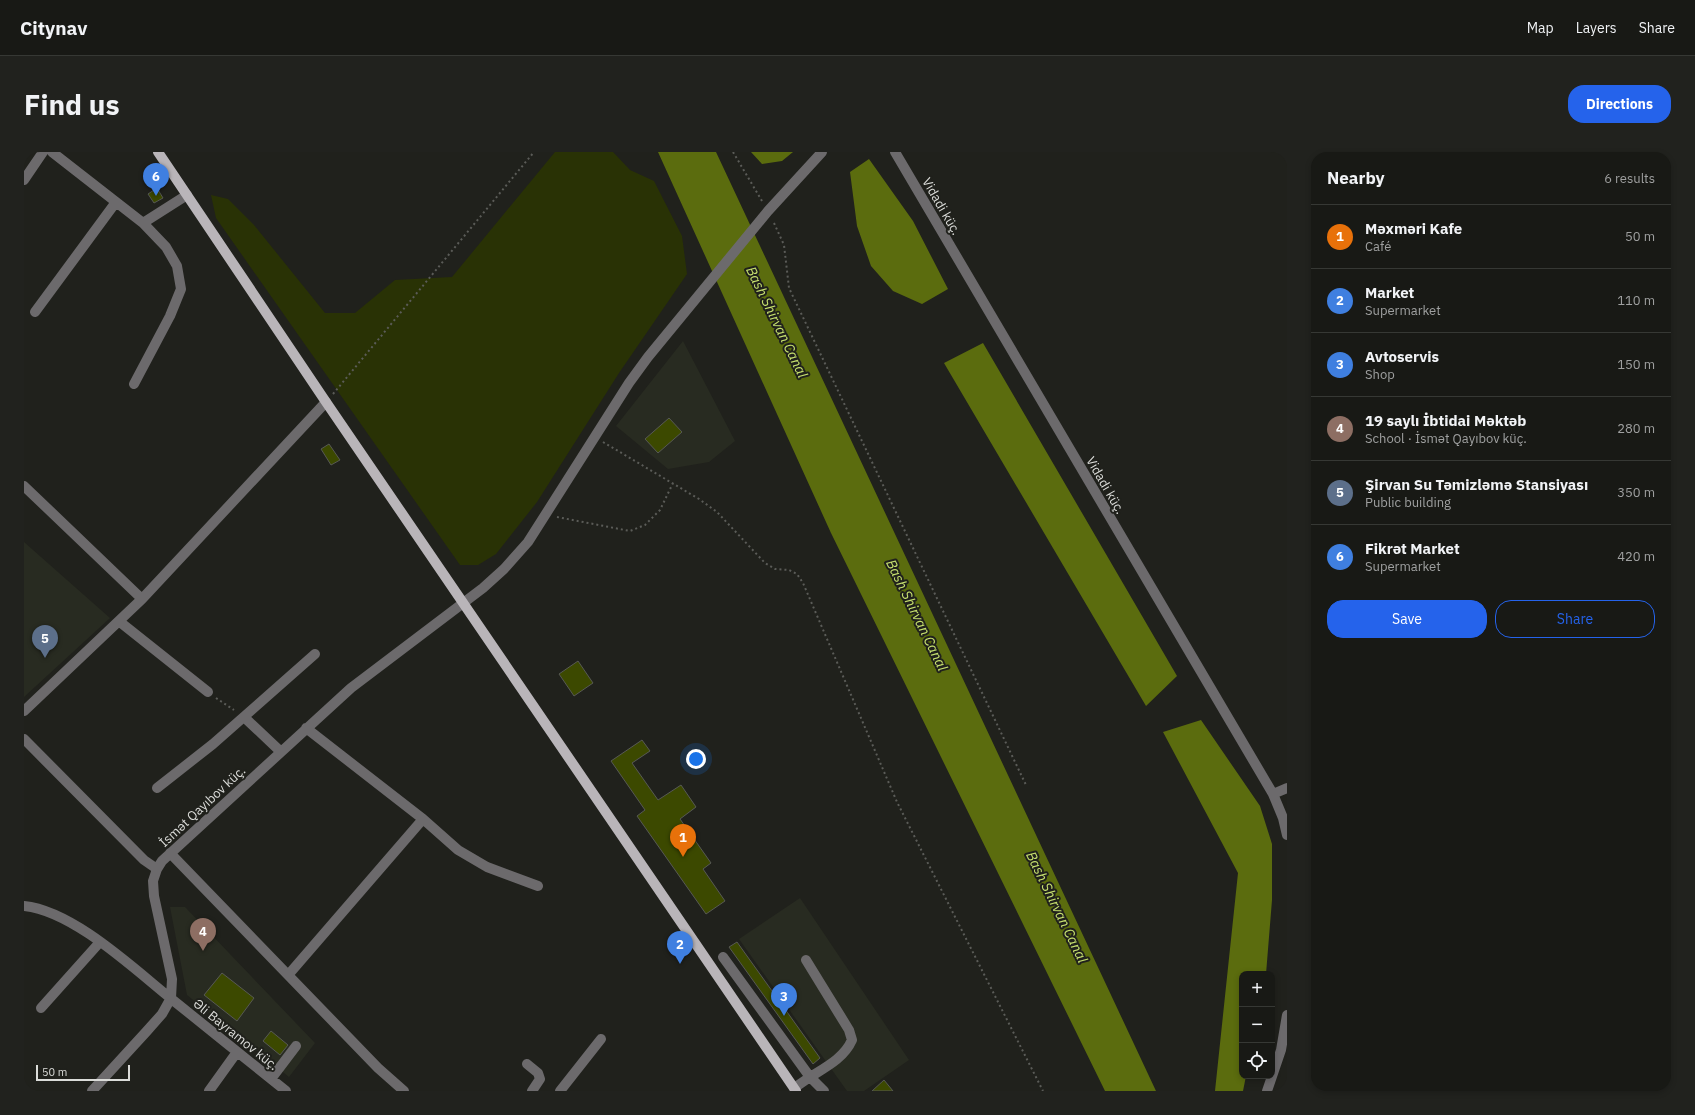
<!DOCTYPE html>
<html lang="en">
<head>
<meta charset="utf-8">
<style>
  :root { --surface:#181915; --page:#21221e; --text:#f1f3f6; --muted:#9fa0a0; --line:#363834; --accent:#2563eb }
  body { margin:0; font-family:"IBM Plex Sans",sans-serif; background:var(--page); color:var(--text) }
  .controls { position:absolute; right:12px; bottom:12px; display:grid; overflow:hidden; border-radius:8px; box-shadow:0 2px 6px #0003 }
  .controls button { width:36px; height:36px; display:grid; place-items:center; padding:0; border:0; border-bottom:1px solid var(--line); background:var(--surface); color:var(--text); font:20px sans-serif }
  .scale { position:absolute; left:12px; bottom:10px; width:94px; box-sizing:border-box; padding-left:4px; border:2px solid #dbdcd9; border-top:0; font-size:11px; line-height:14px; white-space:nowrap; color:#dbdcd9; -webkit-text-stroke:3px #20211c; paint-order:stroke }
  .you { position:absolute; left:672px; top:607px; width:14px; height:14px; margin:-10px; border:3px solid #fff; border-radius:50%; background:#1a73e8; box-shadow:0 0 0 6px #1a73e833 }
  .badge { display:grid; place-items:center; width:26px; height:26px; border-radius:50%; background:var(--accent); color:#fff; font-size:13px; font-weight:700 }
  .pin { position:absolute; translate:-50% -33px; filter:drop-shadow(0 1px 2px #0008) }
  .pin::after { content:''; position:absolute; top:21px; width:14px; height:12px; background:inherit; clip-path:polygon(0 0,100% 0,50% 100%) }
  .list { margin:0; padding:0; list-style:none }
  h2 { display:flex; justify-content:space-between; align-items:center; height:52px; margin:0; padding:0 16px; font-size:17px }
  h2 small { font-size:13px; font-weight:400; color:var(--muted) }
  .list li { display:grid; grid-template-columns:26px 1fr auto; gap:12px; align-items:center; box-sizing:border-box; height:64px; padding:0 16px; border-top:1px solid var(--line) }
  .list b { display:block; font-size:15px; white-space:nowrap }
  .list p { margin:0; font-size:13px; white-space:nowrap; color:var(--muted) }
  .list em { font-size:13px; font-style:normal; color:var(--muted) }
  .actions { display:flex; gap:8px; padding:12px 16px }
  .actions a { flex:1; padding:9px 0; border:1px solid var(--accent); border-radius:16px; text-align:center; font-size:14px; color:var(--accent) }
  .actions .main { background:var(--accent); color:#fff }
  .icon { flex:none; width:22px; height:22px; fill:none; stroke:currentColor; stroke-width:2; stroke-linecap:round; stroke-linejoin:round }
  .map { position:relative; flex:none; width:1263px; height:939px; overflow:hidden; border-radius:16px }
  header { display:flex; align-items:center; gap:24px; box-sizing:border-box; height:56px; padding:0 20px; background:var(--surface); border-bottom:1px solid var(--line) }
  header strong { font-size:19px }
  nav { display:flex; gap:22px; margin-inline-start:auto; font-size:14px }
  .intro { display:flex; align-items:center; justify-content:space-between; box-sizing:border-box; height:96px; padding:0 24px }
  h1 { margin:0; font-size:28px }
  .button { padding:10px 18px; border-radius:16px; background:var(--accent); color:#fff; font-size:14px; font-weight:700 }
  main { display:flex; gap:24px; padding:0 24px }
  aside { flex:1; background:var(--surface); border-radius:16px; box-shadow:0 2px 6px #0003 }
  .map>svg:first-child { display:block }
  .built { fill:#282b21 }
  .green { fill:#293205 }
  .water { fill:#5b6c0e }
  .building { fill:#3c4900; stroke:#575954 }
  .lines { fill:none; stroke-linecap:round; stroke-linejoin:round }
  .path { stroke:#5b5c58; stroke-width:2; stroke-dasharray:2 3; stroke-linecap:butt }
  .minor { stroke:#6c6a6c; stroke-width:10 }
  .major { stroke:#b9b5b9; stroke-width:10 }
  .labels { text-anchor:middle; stroke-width:4; stroke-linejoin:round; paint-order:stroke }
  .street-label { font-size:13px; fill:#dbdcd9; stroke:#20211c }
  .water-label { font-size:14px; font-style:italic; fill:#c7e16f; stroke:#20211c }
</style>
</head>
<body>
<header>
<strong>Citynav</strong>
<nav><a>Map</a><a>Layers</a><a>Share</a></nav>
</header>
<div class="intro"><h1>Find us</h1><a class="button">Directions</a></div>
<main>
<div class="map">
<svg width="1263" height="939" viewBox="0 0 1263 939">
  <rect width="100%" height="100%" fill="#20211c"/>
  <path class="built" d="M659,189L711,289L685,310L644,317L592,274Z
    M0,390L86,466L0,545Z
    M776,746L885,908L840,939H823L715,787Z
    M146,755H161L291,891L265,925L163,843Z"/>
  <path class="green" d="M531,0H589L606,18L630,29L658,84L663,122L595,221L513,350L472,402L454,413H436L192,66L187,43L204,47L230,73L301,161H331L371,128L428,125Z"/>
  <path class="water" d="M634,0H692L1132,939H1081L807,381Z
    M727,0H769L758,9L738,12Z
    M845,7L889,69L924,137L898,152L869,139L847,114L833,74L826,20Z
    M959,191L1153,524L1122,554L920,211Z
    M1177,568L1236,654L1248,692V748L1242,822H1218V924H1222L1219,939H1191L1214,721L1139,580Z"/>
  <path class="building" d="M133,36L139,46L130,51L124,42Z
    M645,266L658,280L634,301L621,287Z
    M305,292L316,308L307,313L297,297Z
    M554,509L569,531L550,544L535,522Z
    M618,588L626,599L608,611L634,648L657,633L672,655L656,667L687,711L679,717L701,749L682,762L613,664L621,658L587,609Z
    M713,790L796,906L789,912L705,795Z
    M198,821L230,846L213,869L180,843Z
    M247,879L264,893L256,903L239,889Z
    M860,928L869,939H848Z"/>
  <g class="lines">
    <path class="path" d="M709,0L738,49
      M750,71L760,93L765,136L1002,633
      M309,242L510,0
      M579,290L675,347L693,360L741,411L751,417L765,418L773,422L779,431L873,650L1019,939
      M533,365L606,379L621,373L636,358L649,331
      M192,546L210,558"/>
    <path class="minor" d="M28,0L119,71L142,95L153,114L157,137L146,164L110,232
      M871,0L1249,642L1259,666L1263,683
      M0,28L19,0
      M119,71L163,43
      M11,160L92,50
      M0,334L118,447
      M96,470L184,540
      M0,559L118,447L302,250
      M220,565L256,599
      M282,576L399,667L434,698L463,715L514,734
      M0,587L120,708L133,717
      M133,636L189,592L291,502
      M1249,642L1263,636
      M146,701L354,916L380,939
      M0,754C50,759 111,818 150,849C187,879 225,909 262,939
      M699,805L786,925C802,915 820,906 828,888L825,878L782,808
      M265,822L399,667
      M17,856L76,790
      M503,912L514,921L516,927L508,939
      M247,927L272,894
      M770,936L786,925L800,939
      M68,939L122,880L138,862L147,846L148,827L130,744L129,729L133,717L138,709L327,536L459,436L480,417L504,390L605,231L624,205L744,59L798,0
      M185,939L213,900
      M536,939L577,887
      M1243,939L1257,898L1263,863"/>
    <path class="major" d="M134,0L302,250L772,939"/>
  </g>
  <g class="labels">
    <g class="street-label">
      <text transform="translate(918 54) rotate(60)" y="5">Vidadi küç.</text>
      <text transform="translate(1082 333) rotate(60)" y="5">Vidadi küç.</text>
      <text transform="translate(178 654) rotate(-43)" y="5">İsmət Qayıbov küç.</text>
      <text transform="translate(212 882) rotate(39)" y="5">Əli Bayramov küç.</text>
    </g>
    <g class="water-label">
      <text transform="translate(753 170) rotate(64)" y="5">Bash Shirvan Canal</text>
      <text transform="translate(893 463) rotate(64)" y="5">Bash Shirvan Canal</text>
      <text transform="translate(1033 755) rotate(64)" y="5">Bash Shirvan Canal</text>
    </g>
  </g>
</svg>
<div class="controls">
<button>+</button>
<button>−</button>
<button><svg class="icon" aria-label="locate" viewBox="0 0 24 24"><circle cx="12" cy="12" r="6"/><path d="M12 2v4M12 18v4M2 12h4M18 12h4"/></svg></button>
</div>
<div class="scale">50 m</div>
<div class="you"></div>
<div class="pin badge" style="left:659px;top:705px;background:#e8710a">1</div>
<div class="pin badge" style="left:656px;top:812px;background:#3f7fe0">2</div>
<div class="pin badge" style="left:760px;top:864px;background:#3f7fe0">3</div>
<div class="pin badge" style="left:179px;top:799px;background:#8d6e63">4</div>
<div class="pin badge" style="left:21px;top:506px;background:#5c6f8a">5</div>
<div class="pin badge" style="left:132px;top:44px;background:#3f7fe0">6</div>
</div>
<aside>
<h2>Nearby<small>6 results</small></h2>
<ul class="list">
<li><span class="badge" style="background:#e8710a">1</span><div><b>Məxməri Kafe</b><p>Café</p></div><em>50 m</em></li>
<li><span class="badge" style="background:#3f7fe0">2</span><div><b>Market</b><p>Supermarket</p></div><em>110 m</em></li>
<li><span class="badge" style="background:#3f7fe0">3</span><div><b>Avtoservis</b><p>Shop</p></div><em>150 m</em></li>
<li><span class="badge" style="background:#8d6e63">4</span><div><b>19 saylı İbtidai Məktəb</b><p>School · İsmət Qayıbov küç.</p></div><em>280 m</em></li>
<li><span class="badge" style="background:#5c6f8a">5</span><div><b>Şirvan Su Təmizləmə Stansiyası</b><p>Public building</p></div><em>350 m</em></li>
<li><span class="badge" style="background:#3f7fe0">6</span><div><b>Fikrət Market</b><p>Supermarket</p></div><em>420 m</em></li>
</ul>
<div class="actions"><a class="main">Save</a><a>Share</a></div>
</aside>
</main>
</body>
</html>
